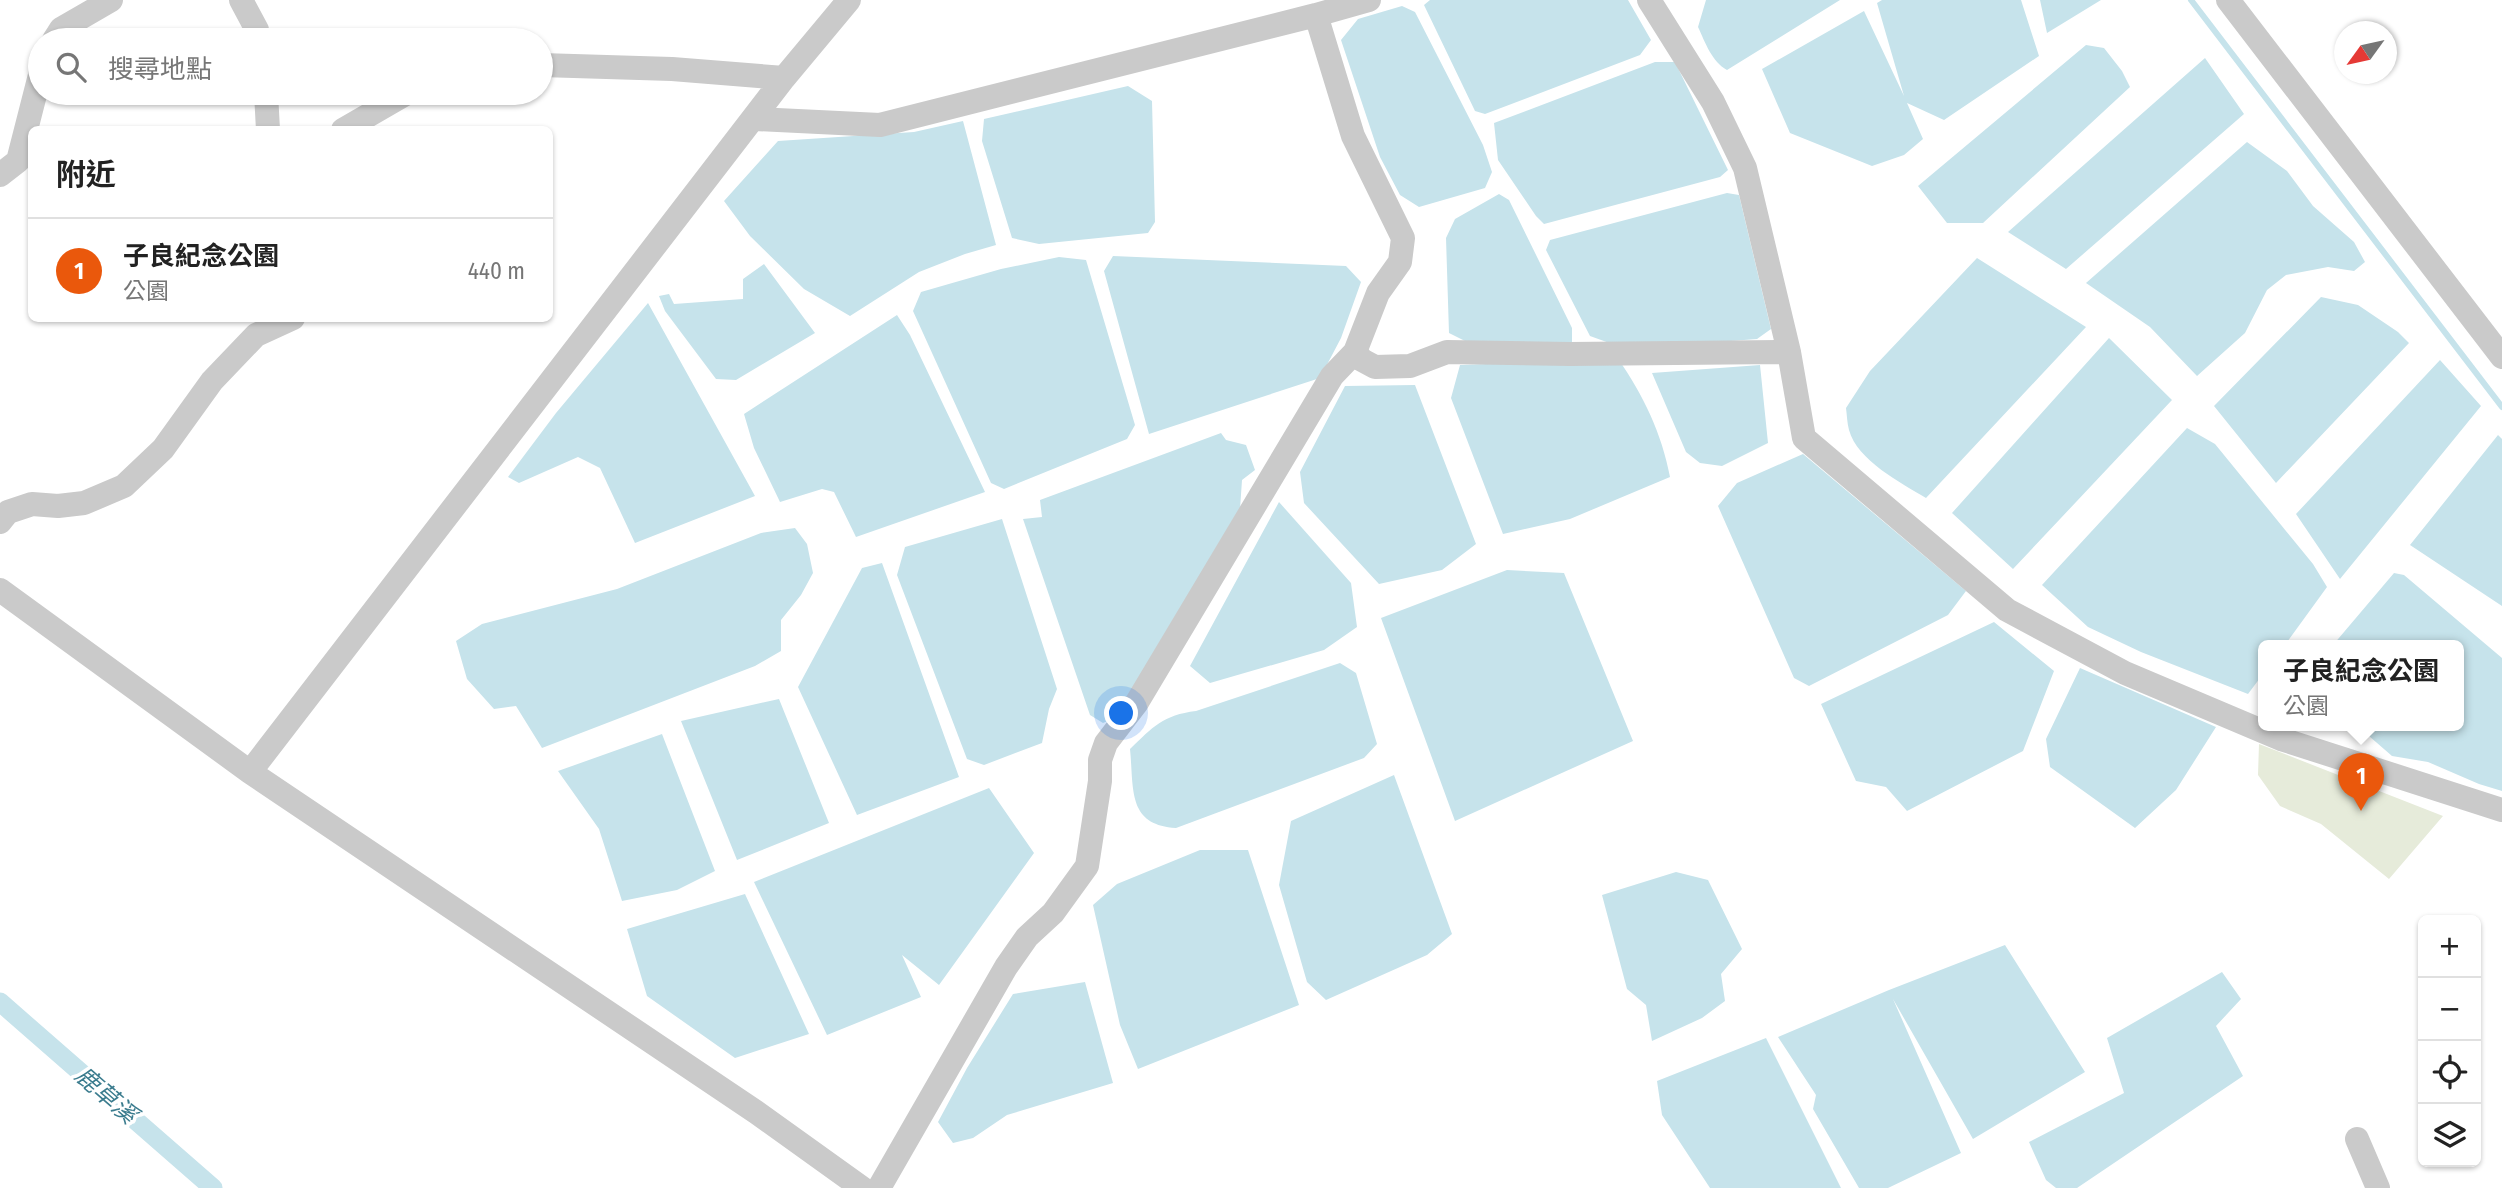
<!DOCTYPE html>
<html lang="zh-TW">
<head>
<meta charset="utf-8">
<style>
  :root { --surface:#fff; --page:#f6f6f6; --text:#222; --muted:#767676; --line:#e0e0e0; --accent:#ea580c }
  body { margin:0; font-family:"Fira Sans Condensed","Noto Sans TC",sans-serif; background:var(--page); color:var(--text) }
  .controls { position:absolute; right:21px; bottom:21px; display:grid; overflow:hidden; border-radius:10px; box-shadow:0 2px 5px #0004 }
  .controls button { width:63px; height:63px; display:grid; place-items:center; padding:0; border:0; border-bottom:2px solid var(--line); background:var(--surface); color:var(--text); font:35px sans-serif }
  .compass { position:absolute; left:2334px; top:21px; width:63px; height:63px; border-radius:50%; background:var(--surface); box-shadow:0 2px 5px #0004; rotate:237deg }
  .you { position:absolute; left:1122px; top:714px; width:24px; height:24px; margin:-18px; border:5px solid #fff; border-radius:50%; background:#1a73e8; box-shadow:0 0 0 10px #1a73e833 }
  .badge { display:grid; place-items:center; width:46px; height:46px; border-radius:50%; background:var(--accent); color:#fff; font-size:23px; font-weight:700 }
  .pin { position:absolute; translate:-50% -58px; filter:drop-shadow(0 2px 4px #0008) }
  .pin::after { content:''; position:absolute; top:37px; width:24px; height:21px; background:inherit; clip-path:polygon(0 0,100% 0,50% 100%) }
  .popup { position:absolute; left:2258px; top:640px; width:206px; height:91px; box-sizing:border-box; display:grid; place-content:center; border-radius:10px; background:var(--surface); filter:drop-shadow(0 2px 5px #0005); font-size:23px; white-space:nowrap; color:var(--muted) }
  .popup b { font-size:26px; color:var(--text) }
  .popup::after { content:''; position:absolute; left:50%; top:100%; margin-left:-14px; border:14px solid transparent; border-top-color:var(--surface) }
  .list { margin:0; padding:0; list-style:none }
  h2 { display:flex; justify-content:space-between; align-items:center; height:91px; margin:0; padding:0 28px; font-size:30px }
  h2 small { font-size:23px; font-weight:400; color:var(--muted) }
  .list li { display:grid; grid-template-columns:46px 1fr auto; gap:21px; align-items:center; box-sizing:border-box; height:105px; padding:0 28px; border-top:2px solid var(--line) }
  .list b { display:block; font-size:26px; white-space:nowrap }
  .list p { margin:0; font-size:23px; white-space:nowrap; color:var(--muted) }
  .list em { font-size:23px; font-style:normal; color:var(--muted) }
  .icon { flex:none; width:38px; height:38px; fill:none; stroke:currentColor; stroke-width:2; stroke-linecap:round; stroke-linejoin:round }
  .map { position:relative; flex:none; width:2502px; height:1188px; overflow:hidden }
  .search { position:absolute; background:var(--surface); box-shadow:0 2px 5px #0004; left:28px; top:28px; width:525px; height:77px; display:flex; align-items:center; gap:18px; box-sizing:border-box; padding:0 24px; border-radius:38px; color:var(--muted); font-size:26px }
  .panel { position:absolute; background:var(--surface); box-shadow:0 2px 5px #0004; left:28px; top:126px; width:525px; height:196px; border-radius:10px }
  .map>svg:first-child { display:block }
  .green { fill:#e6ebda }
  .water { fill:#c6e3eb }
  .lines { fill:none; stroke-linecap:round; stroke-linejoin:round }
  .stream { stroke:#c6e3eb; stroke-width:6 }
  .canal { stroke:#c6e3eb; stroke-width:19 }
  .minor { stroke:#cacaca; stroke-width:24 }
  .labels { text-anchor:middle; stroke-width:7; stroke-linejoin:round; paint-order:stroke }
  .water-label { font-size:24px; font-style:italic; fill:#3b7c8e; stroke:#fff }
</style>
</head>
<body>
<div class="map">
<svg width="2502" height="1188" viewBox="0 0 2502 1188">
  <rect width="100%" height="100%" fill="#fff"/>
  <path class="green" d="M2259,744L2443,816L2389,879L2321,824L2280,806L2258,775Z"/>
  <path class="water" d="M1430,0H1628L1651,40L1640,55L1485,114L1475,111L1424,5Z
    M1706,0H1840L1727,70C1712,62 1705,42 1698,27Z
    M1882,0H2021L2039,56L1944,120L1907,103L1923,139L1904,155L1872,166L1790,133L1762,69L1864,11L1904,96L1877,3Z
    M2040,0H2101L2047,33Z
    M1402,6L1415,12L1483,145L1492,172L1485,188L1419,207L1400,195L1380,157L1341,40L1358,19Z
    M2086,45L2104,48L2122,71L2130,87L1983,223H1947L1918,186Z
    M2205,58L2244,114L2066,269L2008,232Z
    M1655,62H1675L1728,170L1720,177L1544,224L1536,216L1498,160L1494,123Z
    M1128,86L1152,101L1155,222L1148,233L1039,244L1012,238L982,141L984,119Z
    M963,121L996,245L965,254L919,272L850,316L804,289L750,236L724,201L778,141L914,132Z
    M2247,142L2287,171L2313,206L2354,242L2365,262L2354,271L2328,267L2286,275L2267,290L2245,333L2197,376L2150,327L2086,283Z
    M1727,193L1739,195L1771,329L1757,339L1626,349L1590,336L1546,250L1550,240Z
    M1499,194L1509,200L1572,328V342H1467L1449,333L1446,238L1455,219Z
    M1113,256L1346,266L1361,282L1341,338L1320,378L1149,434L1104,271Z
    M1059,257L1086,260L1135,425L1127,439L1004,489L991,483L913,311L921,292L1001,269Z
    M1977,258L2086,327L1926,498C1901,483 1857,460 1849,430C1847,423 1847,415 1846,408L1870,371Z
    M764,264L815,333L736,380L716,379L665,311L659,296L669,294L674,304L743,299V279Z
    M2321,297L2358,305L2398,332L2409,343L2276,483L2214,406Z
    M648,303L755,496L635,543L600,468L578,457L519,483L508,477L556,413Z
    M897,315L910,335L985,492L856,537L834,492L822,489L780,502L754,448L744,414Z
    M2109,338L2172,400L2013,569L1952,513Z
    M1618,359C1643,394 1662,434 1670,477L1570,519L1503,534L1451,398L1460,365Z
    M2440,360L2481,406L2340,579L2296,514Z
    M1760,365L1768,443L1722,466L1700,463L1686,452L1652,373Z
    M1415,385L1476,544L1442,570L1379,584L1304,503L1300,472L1345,386Z
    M2187,428L2215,444L2313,564L2327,587L2285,645H2263V674L2248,694L2141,652L2088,627L2042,585Z
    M1221,433L1226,440L1246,445L1255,470L1242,480L1240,509L1115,718L1103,723L1090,715L1023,519L1042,517L1040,500Z
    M2498,435L2502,439V606L2410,545Z
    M1803,454L1966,591L1948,615L1809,686L1794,678L1718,506L1737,483Z
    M1279,502L1351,583L1357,627L1324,650L1210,683L1190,666Z
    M1002,519L1057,689L1049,709L1042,743L984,765L967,759L897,575L905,547Z
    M795,528L807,544L813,573L801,595L781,620V651L755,666L542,748L516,706L494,709L467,679L456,641L482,624L617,589L761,533Z
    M882,563L959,777L857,815L798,687L862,568Z
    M1507,570L1564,573L1633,741L1455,821L1381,618Z
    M2394,573L2404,575L2502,658V791L2479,784L2428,762L2392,756L2369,736L2344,725H2459V645H2333Z
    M1994,622L2054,671L2023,751L1907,811L1886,787L1856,781L1821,704Z
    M1340,663L1356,673L1377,744L1364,758L1176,828C1127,825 1134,789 1130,749C1153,727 1163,715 1196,711Z
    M2080,668L2216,727L2176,790L2135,828L2050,767L2046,739Z
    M779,699L829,823L737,860L681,721Z
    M662,734L715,871L677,890L622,901L599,829L558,771Z
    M1394,775L1452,934L1427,955L1326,1000L1307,982L1279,885L1291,821Z
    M989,788L1034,853L939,985L902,955L921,997L827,1035L754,882Z
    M1200,850H1248L1299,1005L1138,1069L1120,1025L1093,905L1117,884Z
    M1676,872L1708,880L1742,949L1721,974L1725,1001L1702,1018L1652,1041L1646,1005L1627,989L1602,895Z
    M745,894L809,1034L735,1058L647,996L627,929Z
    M2005,945L2085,1072L1973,1139L1893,999L1961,1153L1888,1188H1859L1813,1109L1816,1095L1778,1037L1889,990Z
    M2222,972L2241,999L2216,1026L2243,1076L2077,1188H2056L2046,1180L2029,1142L2124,1093L2107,1038Z
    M1085,982L1113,1083L1007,1115L973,1138L953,1143L938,1122L967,1068L1013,994Z
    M1766,1038L1841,1188H1710L1662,1115L1657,1081Z"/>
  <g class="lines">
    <path class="stream" d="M2191,0L2502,407"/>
    <path class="canal" d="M0,1002L213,1188"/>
    <path class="minor" d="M241,0L257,30L259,40
      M1649,0L1713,102L1745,168L1789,352L1804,438L2007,610L2125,673L2281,739L2502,810
      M2228,0L2502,357
      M1316,15L1353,136L1403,238L1400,262L1378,293L1355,352L1362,360L1375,367L1410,366L1447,352L1570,354L1789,352
      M54,40L61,29L111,0
      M541,65L672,69L784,78L849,0
      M266,93L268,130
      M755,119L880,125L1316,15L1369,0
      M343,130L407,93
      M0,175L18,161L40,75
      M0,522L8,512L32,504L58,506L84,503L124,486L163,449L212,381L256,335L293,318
      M0,590L250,772L756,1112L862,1188
      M250,772L784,78
      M2357,1139L2378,1188
      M879,1188L1006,967L1027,937L1053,913L1087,866L1100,781V760L1106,743L1136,704L1332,376L1355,352"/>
  </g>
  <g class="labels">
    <g class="water-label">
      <text transform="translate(106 1095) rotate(41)" y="8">鹿草溪</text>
    </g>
  </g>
</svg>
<div class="controls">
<button>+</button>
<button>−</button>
<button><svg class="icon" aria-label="locate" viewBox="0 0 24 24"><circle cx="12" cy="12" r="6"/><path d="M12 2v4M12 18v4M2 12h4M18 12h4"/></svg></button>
<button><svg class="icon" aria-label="layers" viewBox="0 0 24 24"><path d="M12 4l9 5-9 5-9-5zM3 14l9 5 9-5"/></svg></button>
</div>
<svg class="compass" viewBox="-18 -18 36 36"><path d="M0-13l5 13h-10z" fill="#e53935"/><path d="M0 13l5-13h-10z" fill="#767676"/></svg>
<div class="you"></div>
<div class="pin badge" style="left:2361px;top:811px">1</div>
<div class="popup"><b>子良紀念公園</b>公園</div>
<div class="search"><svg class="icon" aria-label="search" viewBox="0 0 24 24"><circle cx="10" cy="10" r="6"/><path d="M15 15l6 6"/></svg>搜尋地點</div>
<section class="panel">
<h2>附近<small></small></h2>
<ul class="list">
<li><span class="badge">1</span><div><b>子良紀念公園</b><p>公園</p></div><em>440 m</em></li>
</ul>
</section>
</div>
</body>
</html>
